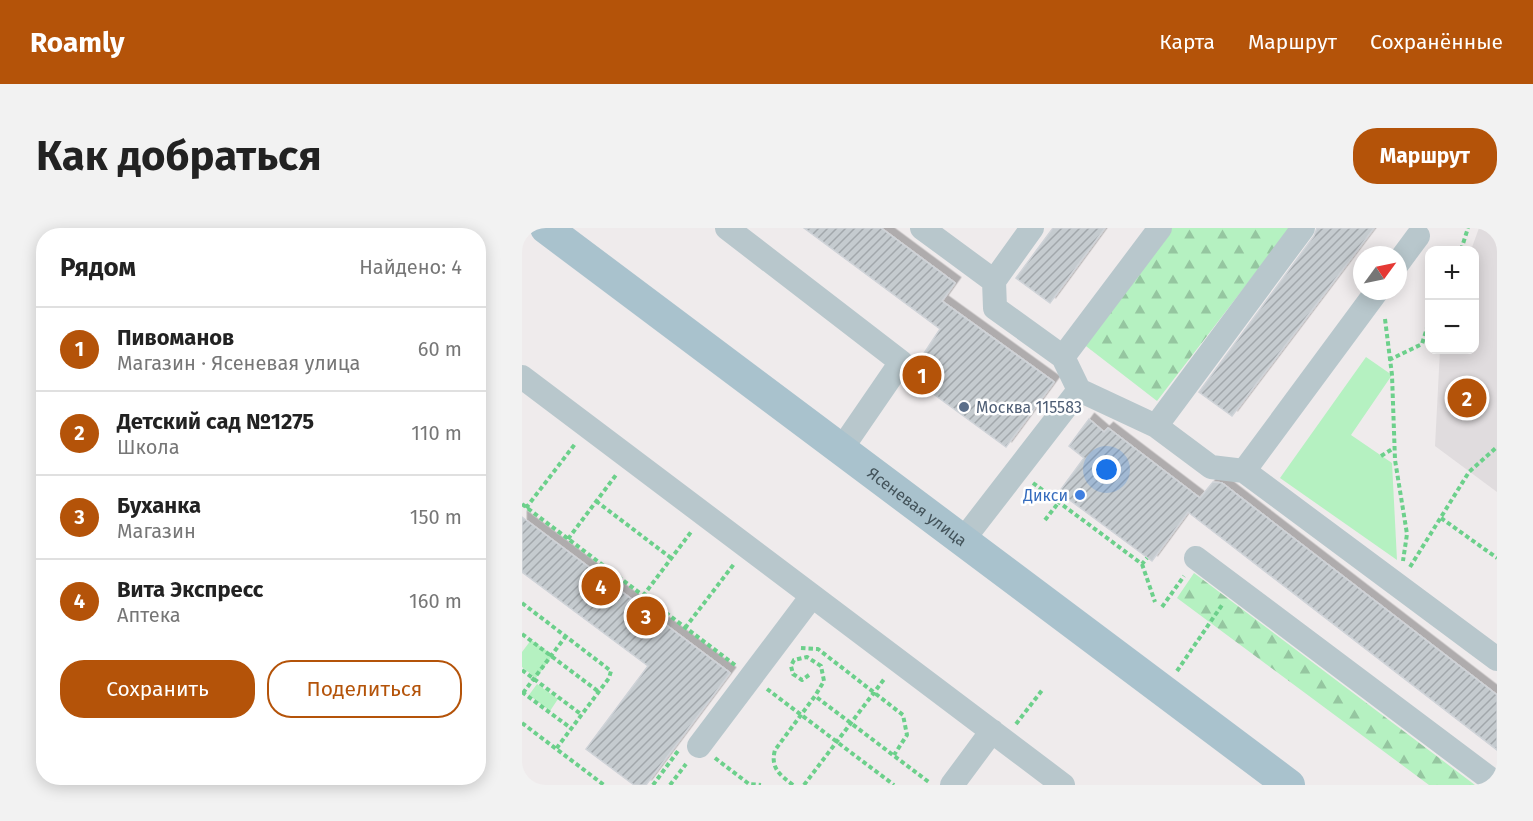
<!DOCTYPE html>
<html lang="ru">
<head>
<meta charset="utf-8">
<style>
  :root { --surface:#fff; --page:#f2f2f2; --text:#222; --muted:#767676; --line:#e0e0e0; --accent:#b45309 }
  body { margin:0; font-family:"Fira Sans",sans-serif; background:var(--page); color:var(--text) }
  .controls { position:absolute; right:18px; top:18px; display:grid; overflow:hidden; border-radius:12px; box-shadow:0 3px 15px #0003 }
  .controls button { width:54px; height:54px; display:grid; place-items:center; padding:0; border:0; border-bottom:2px solid var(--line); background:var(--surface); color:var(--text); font:30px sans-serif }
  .compass { position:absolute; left:831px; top:18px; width:54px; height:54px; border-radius:50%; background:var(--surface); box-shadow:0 3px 15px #0003; rotate:57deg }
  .you { position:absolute; left:585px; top:242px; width:21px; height:21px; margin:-15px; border:4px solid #fff; border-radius:50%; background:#1a73e8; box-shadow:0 0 0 9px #1a73e833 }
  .badge { display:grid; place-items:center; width:39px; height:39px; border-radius:50%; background:var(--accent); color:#fff; font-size:20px; font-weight:700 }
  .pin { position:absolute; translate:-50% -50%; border:3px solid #fff; box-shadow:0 2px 6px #0006 }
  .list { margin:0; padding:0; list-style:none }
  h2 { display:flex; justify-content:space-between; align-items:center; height:78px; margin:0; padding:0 24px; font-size:26px }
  h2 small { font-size:20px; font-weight:400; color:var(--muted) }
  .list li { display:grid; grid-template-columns:39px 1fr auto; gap:18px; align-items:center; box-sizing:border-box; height:84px; padding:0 24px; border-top:2px solid var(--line) }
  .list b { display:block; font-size:22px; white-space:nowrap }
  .list p { margin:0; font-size:20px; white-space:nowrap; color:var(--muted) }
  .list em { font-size:20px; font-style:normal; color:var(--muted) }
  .actions { display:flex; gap:12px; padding:18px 24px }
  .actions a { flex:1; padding:14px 0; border:2px solid var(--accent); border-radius:24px; text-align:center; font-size:21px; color:var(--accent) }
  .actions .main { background:var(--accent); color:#fff }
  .map { position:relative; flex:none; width:975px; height:557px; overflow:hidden; border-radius:24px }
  header { display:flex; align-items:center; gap:36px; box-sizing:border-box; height:84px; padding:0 30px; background:var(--accent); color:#fff }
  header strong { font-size:28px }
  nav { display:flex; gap:33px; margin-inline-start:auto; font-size:21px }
  .intro { display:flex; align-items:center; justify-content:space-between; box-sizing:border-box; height:144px; padding:0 36px }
  h1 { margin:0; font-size:42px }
  .button { padding:15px 27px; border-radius:24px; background:var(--accent); color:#fff; font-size:21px; font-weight:700 }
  main { display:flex; gap:36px; padding:0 36px }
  aside { flex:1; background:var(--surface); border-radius:24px; box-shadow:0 3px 15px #0003 }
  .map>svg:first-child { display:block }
  .education { fill:#e0dcde }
  .green { fill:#b5f1c1 }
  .forest { fill:url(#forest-firs) }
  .building { fill:url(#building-hatch); stroke:#cfd3d8; stroke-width:1.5; filter:url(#shadow) }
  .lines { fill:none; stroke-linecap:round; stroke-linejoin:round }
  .path { stroke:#6cd08b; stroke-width:4; stroke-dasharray:4.5 3; stroke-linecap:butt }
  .minor { stroke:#b8c7cc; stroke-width:24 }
  .major { stroke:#a9c2cd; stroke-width:32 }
  .service-dot { fill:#5c6f8a; stroke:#fff; stroke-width:2 }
  .shop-dot { fill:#3f7fe0; stroke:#fff; stroke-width:2 }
  .labels { text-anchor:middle; stroke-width:5; stroke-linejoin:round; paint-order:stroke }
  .service-label { font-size:16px; fill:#4e5e75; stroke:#fff; text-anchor:start }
  .shop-label { font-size:16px; fill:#366cbe; stroke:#fff; text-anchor:end }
  .street-label { font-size:16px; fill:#43535a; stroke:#fff }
</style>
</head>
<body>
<header>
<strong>Roamly</strong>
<nav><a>Карта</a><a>Маршрут</a><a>Сохранённые</a></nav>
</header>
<div class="intro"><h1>Как добраться</h1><a class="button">Маршрут</a></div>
<main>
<aside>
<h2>Рядом<small>Найдено: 4</small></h2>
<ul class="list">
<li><span class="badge">1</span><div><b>Пивоманов</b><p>Магазин · Ясеневая улица</p></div><em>60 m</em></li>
<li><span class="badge">2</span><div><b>Детский сад №1275</b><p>Школа</p></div><em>110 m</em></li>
<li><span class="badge">3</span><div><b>Буханка</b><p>Магазин</p></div><em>150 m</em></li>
<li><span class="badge">4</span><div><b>Вита Экспресс</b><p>Аптека</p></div><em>160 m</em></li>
</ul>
<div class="actions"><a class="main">Сохранить</a><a>Поделиться</a></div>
</aside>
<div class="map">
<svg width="975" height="557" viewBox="0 0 975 557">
  <defs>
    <pattern id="forest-firs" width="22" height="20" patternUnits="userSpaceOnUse" patternTransform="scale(1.5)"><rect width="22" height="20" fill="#b5f1c1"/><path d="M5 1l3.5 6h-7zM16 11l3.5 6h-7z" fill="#95c6a0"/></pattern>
    <pattern id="building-hatch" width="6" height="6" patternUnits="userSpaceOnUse" patternTransform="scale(1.5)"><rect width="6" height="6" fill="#c5cbcf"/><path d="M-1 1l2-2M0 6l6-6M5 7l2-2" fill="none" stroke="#a2a7ab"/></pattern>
    <filter id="shadow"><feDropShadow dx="5.5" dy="-5.5" stdDeviation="0" flood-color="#0004"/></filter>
  </defs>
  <rect width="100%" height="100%" fill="#efebec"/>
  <path class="education" d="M957,0H975V264L913,218L918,122H952V22H949Z"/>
  <path class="green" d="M844,129L870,147L829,207L870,235L875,332L758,250Z
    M9,412L31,427L14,450L0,439V424Z
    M15,456L36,471L28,483L7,467Z"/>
  <path class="forest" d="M648,0H768L635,173L560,115Z
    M672,345L953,557H907L655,370Z"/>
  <path class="building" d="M282,0H359L433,55L420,73L532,154L484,219L387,148L418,101Z
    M531,0H583L528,75L494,50Z
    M795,0H852L710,188L677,164L792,8Z
    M567,191L582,204L586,200L678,270L691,254L700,255L975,467V522L666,284L630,333L537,264L562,230L547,218Z
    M0,289L208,445L124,557H112L64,521L126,438L0,344Z"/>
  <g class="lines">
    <path class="path" d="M939,22L946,0
      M863,91L870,147L873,232L885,306L881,333
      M867,132L900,116L908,90
      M859,228L872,220
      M511,255L620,336L625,330
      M74,273L149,330
      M0,276L213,437
      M4,280L53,216
      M919,290L975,330
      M523,292L537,274
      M46,311L94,247
      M620,336L633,374
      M888,339L947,244L975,219
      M121,368L169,304
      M0,375L89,443L87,450L34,521
      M640,379L662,348
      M163,400L212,336
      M0,406L77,464
      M279,420L296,421L381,487L385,507L372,527
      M0,442L60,487
      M655,443L700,377
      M287,447L280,452L271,446L269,438L272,432L285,429L299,438L302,453L293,468
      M245,461L372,557
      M0,464L50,501
      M1,465L44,408
      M0,495L82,557
      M494,496L521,461
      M193,530L227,556L239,557
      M131,557L156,523
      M148,557L164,536
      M271,557C258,547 248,540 253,522L293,468L408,555
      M282,557L363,450"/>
    <path class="minor" d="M205,0L379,134L320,220
      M400,0L472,53L473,80L541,129L557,162L634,198L689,239L722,243L975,431
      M876,35L896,8
      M472,53L510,0
      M541,129L638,0
      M0,149L541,557
      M634,198L781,0
      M722,243L855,63
      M441,312L557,162
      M674,330L975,556
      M177,518L290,368
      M430,557L470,503"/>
    <path class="major" id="s1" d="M24,0L767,557"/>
  </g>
  <circle class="service-dot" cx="442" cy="179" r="6"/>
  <circle class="shop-dot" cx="558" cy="267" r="6"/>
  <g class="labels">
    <g class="service-label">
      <text x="454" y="185">Москва 115583</text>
    </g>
    <g class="shop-label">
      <text x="546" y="273">Дикси</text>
    </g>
    <g class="street-label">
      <text dy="6" stroke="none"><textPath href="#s1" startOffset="464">Ясеневая улица</textPath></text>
    </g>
  </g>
</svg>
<div class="controls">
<button>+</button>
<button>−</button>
</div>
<svg class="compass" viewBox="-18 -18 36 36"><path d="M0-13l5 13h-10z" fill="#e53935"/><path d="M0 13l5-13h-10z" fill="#767676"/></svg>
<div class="you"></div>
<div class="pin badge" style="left:400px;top:147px">1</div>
<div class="pin badge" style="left:945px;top:170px">2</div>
<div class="pin badge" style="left:124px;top:388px">3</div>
<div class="pin badge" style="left:79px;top:358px">4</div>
</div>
</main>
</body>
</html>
